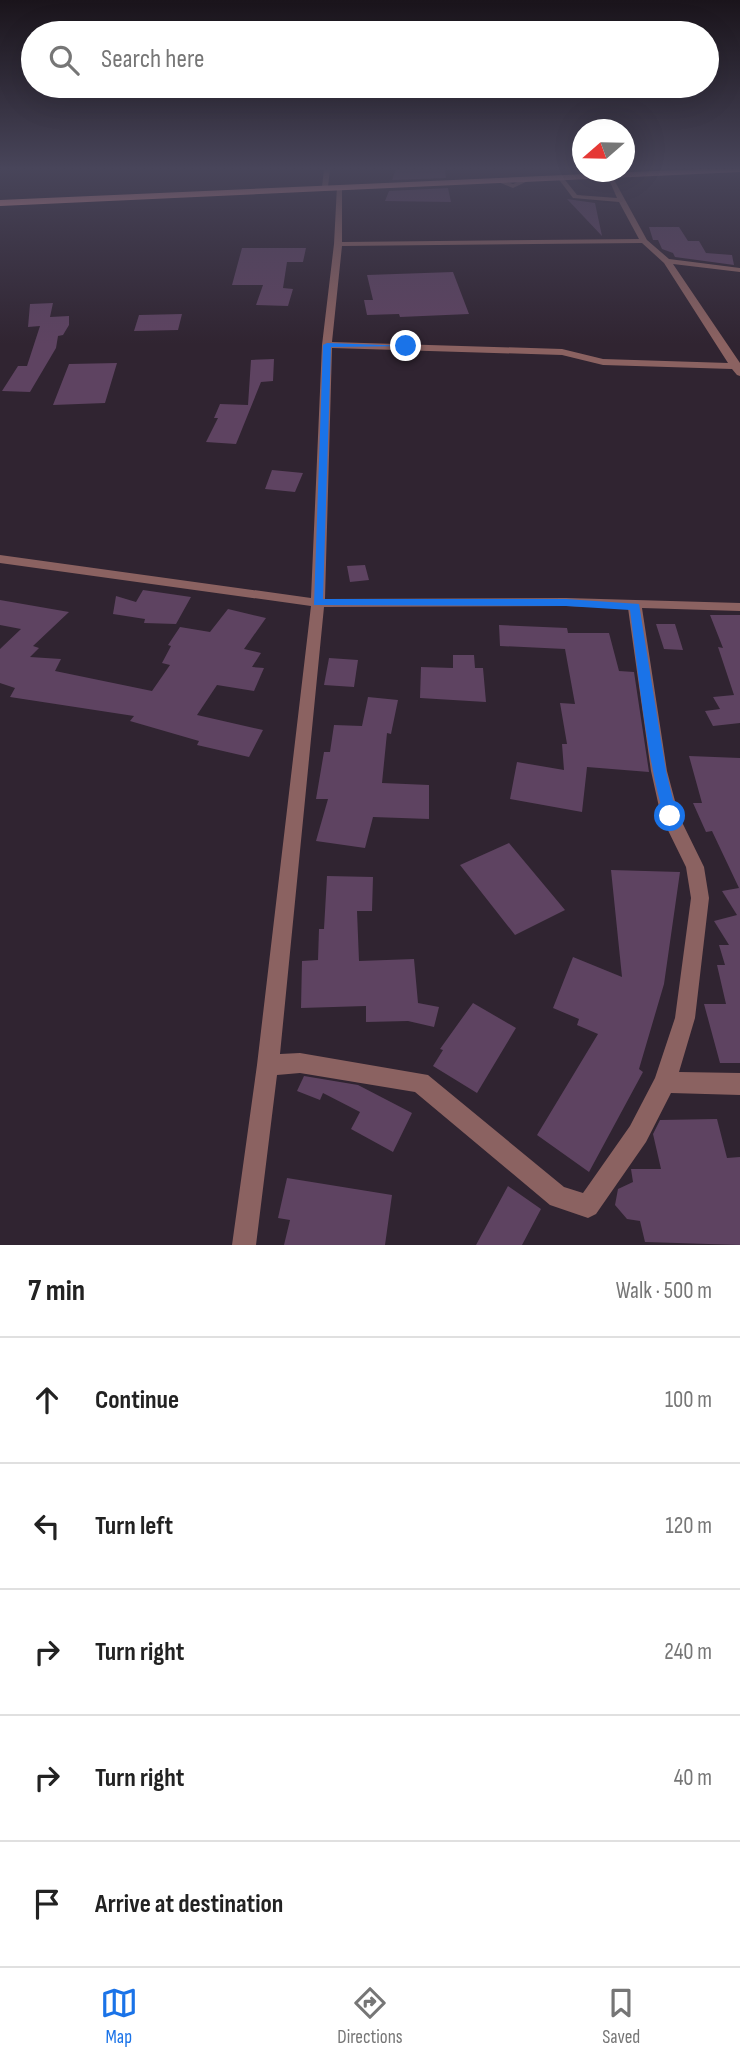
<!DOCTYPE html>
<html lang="en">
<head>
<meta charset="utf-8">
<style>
  :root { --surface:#fff; --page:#f2f2f2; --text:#222; --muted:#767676; --line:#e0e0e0; --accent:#1a73e8 }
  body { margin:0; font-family:"Sofia Sans Condensed",sans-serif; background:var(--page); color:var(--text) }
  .compass { position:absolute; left:572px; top:119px; width:63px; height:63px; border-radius:50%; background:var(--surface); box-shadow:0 7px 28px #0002; rotate:250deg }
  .stop { position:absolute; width:21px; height:21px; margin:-16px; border:5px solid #1a73e8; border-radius:50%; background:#fff }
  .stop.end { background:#1a73e8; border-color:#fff; box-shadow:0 2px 7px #0008 }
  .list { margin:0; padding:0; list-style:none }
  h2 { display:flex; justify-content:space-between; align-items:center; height:91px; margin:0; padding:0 28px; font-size:30px }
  h2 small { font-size:23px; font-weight:400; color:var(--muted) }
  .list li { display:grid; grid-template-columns:46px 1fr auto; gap:21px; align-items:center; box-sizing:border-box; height:126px; padding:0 28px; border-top:2px solid var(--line) }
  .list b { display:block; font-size:26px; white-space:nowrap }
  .list em { font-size:23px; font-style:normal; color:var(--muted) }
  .icon { flex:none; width:38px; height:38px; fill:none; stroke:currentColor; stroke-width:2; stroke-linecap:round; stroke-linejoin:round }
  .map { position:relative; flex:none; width:740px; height:1245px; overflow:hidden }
  .search { position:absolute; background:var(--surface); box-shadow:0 7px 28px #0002; left:21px; right:21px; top:21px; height:77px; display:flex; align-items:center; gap:18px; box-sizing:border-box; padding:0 24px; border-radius:38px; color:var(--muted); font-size:26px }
  .sheet { height:721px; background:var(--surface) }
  nav { display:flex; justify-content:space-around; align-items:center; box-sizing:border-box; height:98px; border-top:2px solid var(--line); background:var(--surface); font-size:19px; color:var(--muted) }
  nav a { display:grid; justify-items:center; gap:4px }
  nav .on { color:var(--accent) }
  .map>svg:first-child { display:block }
  .building { fill:#5e4361 }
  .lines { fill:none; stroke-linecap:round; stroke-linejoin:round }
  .street { fill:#8b6261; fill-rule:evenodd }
  .primary { fill:#ee9a99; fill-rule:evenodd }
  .route { fill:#1a73e8 }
</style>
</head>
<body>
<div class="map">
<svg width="740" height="1245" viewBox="0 0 740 1245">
  <rect width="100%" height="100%" fill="#302431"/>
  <path class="building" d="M396,169H445L446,178L392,180Z
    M448,188L451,202L385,201L389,191Z
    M567,199L595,203L602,236Z
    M649,227H679L688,241H699L706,253L732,255L734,265L675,257L673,253L662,249L658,240H653Z
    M242,248H306L303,262H287L283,288L293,289L288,306L256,305L263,285H232Z
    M453,272L469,314L400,317L399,314L367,315L364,300H373L367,275Z
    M53,303L50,317L69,316V325L63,335L58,336L56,348L30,392L2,391L18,366H27L40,326L28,327L30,304Z
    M182,314L178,330L134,331L139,315Z
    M274,359L273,381L261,382L236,444L206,442L218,418H214L220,404L248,405L251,360Z
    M117,363L105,403L53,405L69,364Z
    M272,470L303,473L295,492L265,489Z
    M365,565L369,580L350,582L347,566Z
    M143,590L191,597L176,624L144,623L145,619L113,614L116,596L136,602Z
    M0,600L69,612L33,646L39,648L30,657L61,659L55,671L152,691L170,665L162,663L171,646L168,645L180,627L210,632L228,609L266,618L244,649L261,653L252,667L264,668L254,691L217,685L197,715L263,730L249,757L197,745L199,741L130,721L134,716L10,697L15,688L0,683V649L21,629L0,625Z
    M710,615H740V723L713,726L705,711L720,709L713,697L734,695L718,647L723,648Z
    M656,624H675L683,650L664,649Z
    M499,625L567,628L568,633H609L619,671L634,672L649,772L587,767L582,812L510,799L517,762L564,770L562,744H567L560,703L575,704L565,649L500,646Z
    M453,655H474L475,668H483L486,702L420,698L421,667L453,668Z
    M329,658L358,660L354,687L324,685Z
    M368,697L398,700L391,734L387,733L382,783L429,785V819L373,817L365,848L316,841L328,799H316L324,752H330L334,725L362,726Z
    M689,756L740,758V1063H720L704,1004H726L717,965H725L719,945H729L714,921L737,915L722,891L739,888L712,831L706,832L693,803H702Z
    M509,843L565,910L515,935L460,865Z
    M611,870L680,872L664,984L639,1069L643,1072L589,1172L537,1135L598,1034L577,1025L579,1019L553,1008L573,957L622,977Z
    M327,876L373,877L372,911H357L359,961L414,959L418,1003L439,1007L434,1027L408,1021L366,1022V1006L301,1008L302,961L318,960L319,929H324Z
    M473,1003L516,1028L477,1093L433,1066L443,1050L440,1049Z
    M304,1076L358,1085L412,1113L393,1152L351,1129L360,1112L323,1093L320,1100L297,1091Z
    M717,1119L727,1158L740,1157V1245L645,1242L640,1221L627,1219L615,1205L618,1189L633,1182L631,1169H661L653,1134L660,1120Z
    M287,1178L392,1195L385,1245H284L290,1220L278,1218Z
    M508,1186L541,1209L522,1245H476Z"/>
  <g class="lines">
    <path class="street" d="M324,169H330L328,187L325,189L322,187Z
      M607,175L612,176L647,240L669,259L740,268V272L673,264L740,363V376L737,375L732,369L603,365L562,355L332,348L325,599L566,598L740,603V611L642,608L667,771L679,816L704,867L709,898L695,1018L679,1072L740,1073V1095L671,1093L646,1142L596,1214L588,1218L550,1205L415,1092L300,1073L277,1075L256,1245H232L257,1065L311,606L0,563V555L311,598L322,345L334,244L337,186L342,187V242L639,239L619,202L573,198L557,177L562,176L577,195L617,198ZM642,243L664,263L728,363L603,359L562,349L332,342L342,246ZM566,606L628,608L651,771L661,816L686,867L691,898L675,1018L655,1078L630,1126L583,1193L564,1187L428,1075L300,1053L280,1054L324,607Z
      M528,177L530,180L513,188L493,180L496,178L513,184Z"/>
    <path class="primary" d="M700,169H740V172L0,206V200Z"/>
  </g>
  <linearGradient id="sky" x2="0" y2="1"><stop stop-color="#1a141b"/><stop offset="0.49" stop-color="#48455a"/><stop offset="1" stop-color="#48455a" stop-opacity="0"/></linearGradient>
  <rect width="740" height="344" fill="url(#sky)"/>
  <path class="route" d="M327,343L410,346L331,347L323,599H566L639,604L666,771L677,816L675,820L670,822C653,816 634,638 630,610L566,606L314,605L323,345Z"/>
</svg>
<svg class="compass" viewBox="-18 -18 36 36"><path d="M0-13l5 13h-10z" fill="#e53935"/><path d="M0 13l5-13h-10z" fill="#767676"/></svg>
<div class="stop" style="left:670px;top:816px"></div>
<div class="stop end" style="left:406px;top:346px"></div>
<div class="search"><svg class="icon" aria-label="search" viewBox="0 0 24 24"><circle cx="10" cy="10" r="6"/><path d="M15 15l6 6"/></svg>Search here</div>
</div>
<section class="sheet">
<h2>7 min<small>Walk · 500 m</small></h2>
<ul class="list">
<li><svg class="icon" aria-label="ahead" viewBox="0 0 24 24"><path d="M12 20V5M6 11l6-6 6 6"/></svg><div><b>Continue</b></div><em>100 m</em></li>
<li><svg class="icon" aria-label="left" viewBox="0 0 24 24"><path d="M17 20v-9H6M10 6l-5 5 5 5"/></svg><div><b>Turn left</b></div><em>120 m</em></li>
<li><svg class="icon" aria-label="right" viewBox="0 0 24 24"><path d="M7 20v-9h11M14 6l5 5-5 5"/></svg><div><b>Turn right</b></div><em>240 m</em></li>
<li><svg class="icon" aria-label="right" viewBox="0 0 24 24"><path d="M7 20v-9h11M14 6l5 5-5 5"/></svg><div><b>Turn right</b></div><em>40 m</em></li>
<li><svg class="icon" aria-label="arrive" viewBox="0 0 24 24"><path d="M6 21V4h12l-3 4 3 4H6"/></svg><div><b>Arrive at destination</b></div></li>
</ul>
</section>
<nav>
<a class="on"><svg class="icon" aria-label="map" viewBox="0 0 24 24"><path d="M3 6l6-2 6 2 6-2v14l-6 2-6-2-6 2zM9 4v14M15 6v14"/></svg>Map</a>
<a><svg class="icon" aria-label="directions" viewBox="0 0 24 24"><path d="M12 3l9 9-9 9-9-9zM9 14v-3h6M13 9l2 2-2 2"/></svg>Directions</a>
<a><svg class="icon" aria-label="saved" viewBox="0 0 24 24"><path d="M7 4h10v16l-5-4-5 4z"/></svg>Saved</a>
</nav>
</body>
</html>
